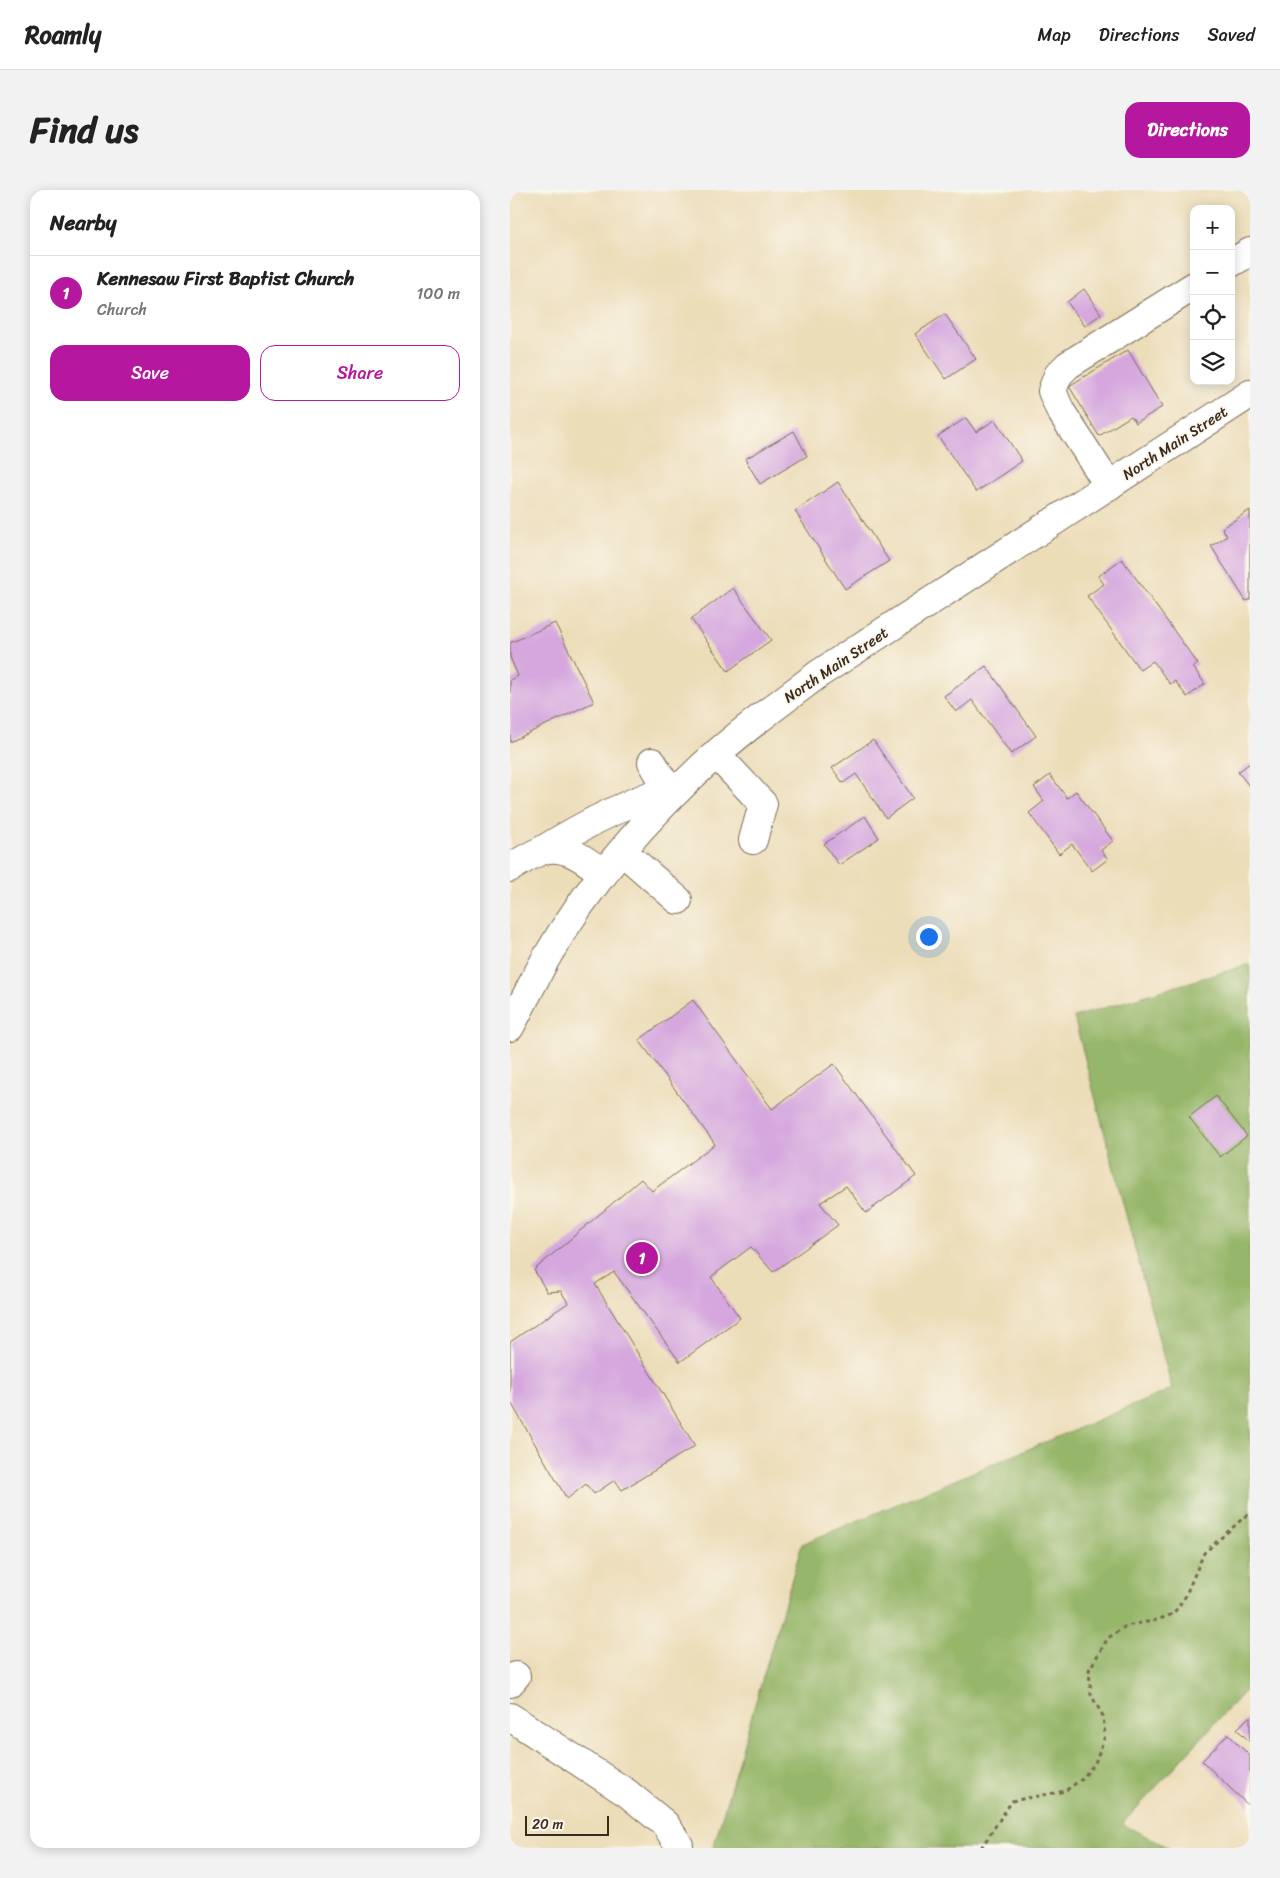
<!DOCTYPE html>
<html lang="en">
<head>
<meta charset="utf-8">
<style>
  :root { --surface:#fff; --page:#f2f2f2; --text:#222; --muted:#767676; --line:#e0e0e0; --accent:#b5179e }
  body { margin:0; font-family:Sriracha,sans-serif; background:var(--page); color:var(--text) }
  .controls { position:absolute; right:15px; top:15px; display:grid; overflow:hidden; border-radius:10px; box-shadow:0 2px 12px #0003 }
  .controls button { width:45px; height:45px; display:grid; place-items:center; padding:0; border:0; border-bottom:1px solid var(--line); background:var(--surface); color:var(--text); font:25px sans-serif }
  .scale { position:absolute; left:15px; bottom:12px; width:84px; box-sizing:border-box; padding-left:5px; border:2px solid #3b2a1e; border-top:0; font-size:14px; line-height:18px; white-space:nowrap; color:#3b2a1e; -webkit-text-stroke:4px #fbf7ec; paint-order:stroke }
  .you { position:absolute; left:418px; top:746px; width:18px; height:18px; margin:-12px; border:4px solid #fff; border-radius:50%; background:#1a73e8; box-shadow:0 0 0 8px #1a73e833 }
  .badge { display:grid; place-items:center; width:32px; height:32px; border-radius:50%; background:var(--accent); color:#fff; font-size:16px; font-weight:700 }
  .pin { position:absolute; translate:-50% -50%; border:2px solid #fff; box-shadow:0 1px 5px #0006 }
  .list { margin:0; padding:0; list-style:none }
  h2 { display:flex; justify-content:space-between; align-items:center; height:65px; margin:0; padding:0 20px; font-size:21px }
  h2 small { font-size:16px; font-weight:400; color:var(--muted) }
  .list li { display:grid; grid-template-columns:32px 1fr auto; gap:15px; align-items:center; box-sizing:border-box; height:75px; padding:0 20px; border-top:1px solid var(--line) }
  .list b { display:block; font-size:19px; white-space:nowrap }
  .list p { margin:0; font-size:16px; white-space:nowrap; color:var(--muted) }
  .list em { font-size:16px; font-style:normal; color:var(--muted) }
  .actions { display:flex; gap:10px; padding:15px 20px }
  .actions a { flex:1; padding:11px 0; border:1px solid var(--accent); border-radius:15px; text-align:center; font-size:18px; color:var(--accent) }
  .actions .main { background:var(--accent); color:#fff }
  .icon { flex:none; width:28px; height:28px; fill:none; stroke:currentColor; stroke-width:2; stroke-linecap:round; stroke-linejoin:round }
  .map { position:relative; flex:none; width:740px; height:1658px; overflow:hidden; border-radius:15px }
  header { display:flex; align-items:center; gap:30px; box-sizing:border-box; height:70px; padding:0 25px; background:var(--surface); border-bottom:1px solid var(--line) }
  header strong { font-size:24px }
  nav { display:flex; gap:28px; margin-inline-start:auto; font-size:18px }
  .intro { display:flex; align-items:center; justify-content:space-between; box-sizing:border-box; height:120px; padding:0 30px }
  h1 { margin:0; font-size:35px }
  .button { padding:12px 22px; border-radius:15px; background:var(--accent); color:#fff; font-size:18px; font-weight:700 }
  main { display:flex; gap:30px; padding:0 30px }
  aside { flex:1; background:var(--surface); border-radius:15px; box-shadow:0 2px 12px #0003 }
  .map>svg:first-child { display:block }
  .forest { fill:#96b669; stroke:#687044 }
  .building { fill:#d5a7de }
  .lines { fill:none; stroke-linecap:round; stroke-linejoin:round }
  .minor-casing { stroke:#796954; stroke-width:30 }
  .major-casing { stroke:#796954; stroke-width:30 }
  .path { stroke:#796954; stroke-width:3; stroke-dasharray:4 4; stroke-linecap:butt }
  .minor { stroke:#fff; stroke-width:28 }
  .major { stroke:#fff; stroke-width:28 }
  .labels { text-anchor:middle; stroke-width:4; stroke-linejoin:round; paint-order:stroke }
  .street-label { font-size:15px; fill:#3b2a1e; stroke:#fbf7ec }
</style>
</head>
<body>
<header>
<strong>Roamly</strong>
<nav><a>Map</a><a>Directions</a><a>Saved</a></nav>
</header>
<div class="intro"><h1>Find us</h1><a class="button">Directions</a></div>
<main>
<aside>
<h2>Nearby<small></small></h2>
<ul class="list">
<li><span class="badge">1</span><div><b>Kennesaw First Baptist Church</b><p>Church</p></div><em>100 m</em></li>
</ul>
<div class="actions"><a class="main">Save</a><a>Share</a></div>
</aside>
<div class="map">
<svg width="740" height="1658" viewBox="0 0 740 1658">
  <rect width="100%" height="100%" fill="#fbf7ec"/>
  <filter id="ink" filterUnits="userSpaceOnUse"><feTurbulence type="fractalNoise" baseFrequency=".02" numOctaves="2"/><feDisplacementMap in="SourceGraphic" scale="10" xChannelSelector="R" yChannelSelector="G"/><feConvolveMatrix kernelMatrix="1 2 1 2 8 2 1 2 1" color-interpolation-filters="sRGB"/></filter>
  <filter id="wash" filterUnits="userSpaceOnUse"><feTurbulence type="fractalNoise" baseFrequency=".0096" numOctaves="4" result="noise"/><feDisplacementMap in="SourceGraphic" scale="20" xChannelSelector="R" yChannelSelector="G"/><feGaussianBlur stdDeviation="1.12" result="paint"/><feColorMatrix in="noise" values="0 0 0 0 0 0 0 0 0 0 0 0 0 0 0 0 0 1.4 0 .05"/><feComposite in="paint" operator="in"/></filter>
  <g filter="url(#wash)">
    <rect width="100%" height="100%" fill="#ecddb9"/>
    <path class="forest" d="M740,774V1495L612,1634L659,1658H203L292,1354L662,1199L564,827Z"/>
    <g id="blocks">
      <path class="building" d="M574,99L591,124L575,136L557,112Z
        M435,124L466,169L436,189L405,144Z
        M618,160L652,217L626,233L621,226L589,246L559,196Z
        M456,228L466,242L485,230L512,271L466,302L428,246Z
        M284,241L297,266L250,294L235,269Z
        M328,292L379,371L335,399L285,321Z
        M740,320V409L736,411L701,356L717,346L712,338Z
        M612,369L688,474L683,477L695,494L677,507L665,491L660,494L643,471L630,480L577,406L594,394L588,386Z
        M223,398L261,450L218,481L181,429Z
        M45,433L84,512L0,552V490L8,486L0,467V453Z
        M476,476L526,546L501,564L462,510L446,522L434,506Z
        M363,550L403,608L376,628L346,584L333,593L322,578Z
        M740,573V597L728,582Z
        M540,585L557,608L566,601L603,651L591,660L598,669L582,681L562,654L549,664L519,623L534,611L524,597Z
        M355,626L369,648L329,675L314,654Z
        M183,810L262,919L324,874L406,986L356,1023L336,996L310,1013L328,1035L263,1082L241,1057L201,1087L230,1128L170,1172L104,1082L85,1094L185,1256L112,1300L105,1290L84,1304L76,1294L57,1309L0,1211V1152L58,1113L51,1101L37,1102L24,1080L131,989L142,1001L205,954L129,850Z
        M706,906L737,946L710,967L679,927Z
        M740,1526V1552L727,1539Z
        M718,1544L740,1566V1617L692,1571Z"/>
    </g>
  </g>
  <g filter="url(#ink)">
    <use href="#blocks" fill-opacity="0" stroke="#796954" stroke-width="1"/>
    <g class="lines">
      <g class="minor-casing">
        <path id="minor" d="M721,73L740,62
          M599,296L550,220L542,201L548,185L558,175L684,96
          M206,564L253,614L243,650
          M142,572L158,599
          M112,661L168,710
          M0,678C10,672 20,665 31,661C54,652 77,671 94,684
          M0,1493L6,1486
          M0,1527L117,1603L155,1634L169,1655V1658"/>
      </g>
      <g class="major-casing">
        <path id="major" d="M31,661C76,633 121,610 171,595
          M0,837C12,815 23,792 35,770C79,693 140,623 206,564C239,535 275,509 310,483L740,204"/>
      </g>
      <path class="path" d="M471,1658L502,1611L555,1601L572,1589L585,1573L595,1546L593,1526L581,1505L579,1480L598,1448L616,1436L647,1430L663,1424L675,1407L694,1363L740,1322"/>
      <use href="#minor" class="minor"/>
      <use href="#major" class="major"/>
    </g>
  </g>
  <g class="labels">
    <g class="street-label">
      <text transform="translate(665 253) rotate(-33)" y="5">North Main Street</text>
      <text transform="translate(326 475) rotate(-34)" y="5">North Main Street</text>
    </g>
  </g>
</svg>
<div class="controls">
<button>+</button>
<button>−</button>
<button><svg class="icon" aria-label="locate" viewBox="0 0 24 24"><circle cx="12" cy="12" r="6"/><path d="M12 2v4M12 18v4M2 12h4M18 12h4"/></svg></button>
<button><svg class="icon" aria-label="layers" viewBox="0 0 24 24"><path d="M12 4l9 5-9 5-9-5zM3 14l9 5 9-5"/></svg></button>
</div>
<div class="scale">20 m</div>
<div class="you"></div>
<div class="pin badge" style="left:132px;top:1068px">1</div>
</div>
</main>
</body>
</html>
